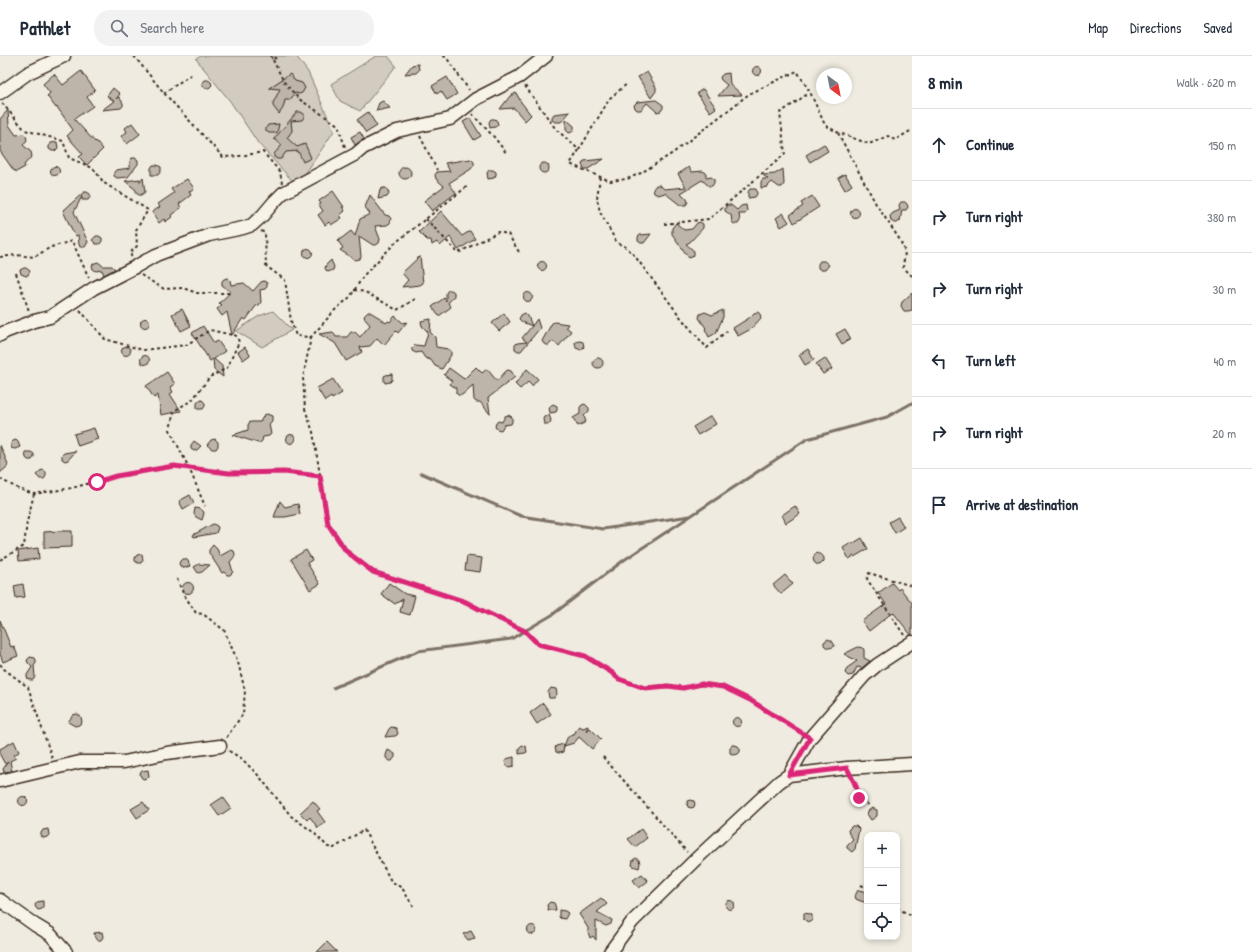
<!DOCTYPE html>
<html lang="en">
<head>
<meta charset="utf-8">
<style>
  :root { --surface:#fff; --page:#f2f2f3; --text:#1f2937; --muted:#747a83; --line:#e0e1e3 }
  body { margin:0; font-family:"Patrick Hand",sans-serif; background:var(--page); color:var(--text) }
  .controls { position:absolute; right:12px; bottom:12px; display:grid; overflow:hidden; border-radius:8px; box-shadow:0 2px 6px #0003 }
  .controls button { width:36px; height:36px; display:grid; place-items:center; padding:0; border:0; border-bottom:1px solid var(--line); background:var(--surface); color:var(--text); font:20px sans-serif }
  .compass { position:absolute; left:816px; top:12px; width:36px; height:36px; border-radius:50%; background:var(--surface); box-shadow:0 2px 6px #0003; rotate:148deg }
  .stop { position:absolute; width:12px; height:12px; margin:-9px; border:3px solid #db2777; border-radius:50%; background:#fff }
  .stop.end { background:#db2777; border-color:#fff; box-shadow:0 1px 4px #0008 }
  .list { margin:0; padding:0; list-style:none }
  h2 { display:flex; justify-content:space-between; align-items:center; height:52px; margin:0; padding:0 16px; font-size:17px }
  h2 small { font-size:13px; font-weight:400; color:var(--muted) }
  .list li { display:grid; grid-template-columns:26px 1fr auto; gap:12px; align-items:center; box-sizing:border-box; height:72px; padding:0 16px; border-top:1px solid var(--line) }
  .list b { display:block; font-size:15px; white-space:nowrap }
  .list em { font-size:13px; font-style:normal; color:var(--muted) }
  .icon { flex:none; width:22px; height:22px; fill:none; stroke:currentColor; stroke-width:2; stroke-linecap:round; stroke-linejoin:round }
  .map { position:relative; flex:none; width:912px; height:896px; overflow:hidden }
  header { display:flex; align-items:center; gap:24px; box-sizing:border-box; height:56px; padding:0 20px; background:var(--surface); border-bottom:1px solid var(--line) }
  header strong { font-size:19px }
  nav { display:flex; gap:22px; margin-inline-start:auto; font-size:14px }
  .search { width:280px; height:36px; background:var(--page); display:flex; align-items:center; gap:10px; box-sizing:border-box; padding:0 14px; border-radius:16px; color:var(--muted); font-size:15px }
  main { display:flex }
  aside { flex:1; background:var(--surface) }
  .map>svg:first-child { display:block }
  .green { fill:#d1cbc0; stroke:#867a6f }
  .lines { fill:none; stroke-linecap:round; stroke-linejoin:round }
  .stream { stroke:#7e7266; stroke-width:3 }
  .building { fill:#bdb5aa; stroke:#3b2a1e }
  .minor-casing { stroke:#3b2a1e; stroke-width:15 }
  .path { stroke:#3b2a1e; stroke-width:2; stroke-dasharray:3 3; stroke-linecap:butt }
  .minor { stroke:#f7f3e8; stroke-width:12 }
  .route { stroke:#db2777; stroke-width:5 }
</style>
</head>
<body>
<header>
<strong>Pathlet</strong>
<div class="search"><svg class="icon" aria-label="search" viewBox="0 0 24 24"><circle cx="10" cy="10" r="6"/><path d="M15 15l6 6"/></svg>Search here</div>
<nav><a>Map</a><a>Directions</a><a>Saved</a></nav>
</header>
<main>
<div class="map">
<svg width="912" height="896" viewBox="0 0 912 896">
  <rect width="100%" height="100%" fill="#efebe0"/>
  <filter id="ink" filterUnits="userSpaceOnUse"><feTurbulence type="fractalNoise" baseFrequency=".025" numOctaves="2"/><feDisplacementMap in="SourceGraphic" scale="8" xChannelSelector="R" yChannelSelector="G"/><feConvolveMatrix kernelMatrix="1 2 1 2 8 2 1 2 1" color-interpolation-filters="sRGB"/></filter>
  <g filter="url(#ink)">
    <path class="green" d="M201,0H296L308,16L334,75L297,130L258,87L230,45L196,3Z
      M376,0H388L396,10L360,55L340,45L331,28Z
      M273,255L292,274L262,291L236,275L259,260Z"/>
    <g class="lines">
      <path class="stream" d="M421,417L521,460L603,473L690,460
        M333,632L418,595L511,583L552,559L624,504L807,383L887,361L912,347"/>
    </g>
    <path class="building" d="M418,8L419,14L416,17L405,18L412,9Z
      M752.5 15a4.5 4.5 0 1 1 9 0a4.5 4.5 0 1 1-9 0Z
      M81,15L95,34L87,41L93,50L74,63L95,86L96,85L103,93L87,109L79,101L83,98L67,80L73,74L57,51L56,52L47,40L50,37L43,28L54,18L63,29Z
      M647,16L656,31V35L651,42L638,21Z
      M729,17L730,28L742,39L718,40L727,29L721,24L720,21L723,18Z
      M290,18L295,25L302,27L305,32L302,37L299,38L295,37L290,44H285L283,52L279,58L273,50V47L280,33L269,32Z
      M447,21L457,38L447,44L441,35L437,38L432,30Z
      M205,24H208L211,26L212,29L209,32H206L201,29Z
      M113,32L120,38L116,43L119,41L123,47V50L121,52L102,54L114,45L107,40Z
      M703,33L716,52L710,56L697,37Z
      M516,37L521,46L531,59L525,65L514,52L500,53L510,40Z
      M656,44L663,49V52L661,55L657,56L647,47L641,54H637L635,52L634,49L637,46Z
      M383,45L390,52L376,55L379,47Z
      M8,54L9,69L16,79L24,78L26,80L27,84L23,89L31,96L32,100L24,109L25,111L16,116L15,114L14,115L0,95V63Z
      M297,56H301L304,58V61L302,64L291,65L292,75L287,82L297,91L305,88L311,102L303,106L298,95L286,96L281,103H277L274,101V98L282,89L274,83Z
      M368,56L377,70L366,77L357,64Z
      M570,56L561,66H555L552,64V61L554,58Z
      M470,62L481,80L474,84L463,66Z
      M491,63H495L497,65L498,69L495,71L490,72L489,66Z
      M566,63L574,70V73L572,76L569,77L566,74Z
      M132,67L140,78L127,88L121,80L127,76L125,72Z
      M279,68L277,77H269L266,75V72L268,69Z
      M360,76L364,83L355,89L351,81Z
      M57,86L58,92L55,95H52L49,93V90L51,87Z
      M824,88L828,95L810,106L806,99Z
      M132,102H135L138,104V108L128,121L117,122L114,120V116L116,114L130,112V105Z
      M471,103L474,106V109L471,113L449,127L456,137L432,155L424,145L444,130L436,123L435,119L437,116L450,115L445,107Z
      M604,103L588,113H585L583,111L582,108L584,105Z
      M539 112a5 5 0 1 1 10 0a5 5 0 1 1-10 0Z
      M153,109H157L161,111V115L158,119H151V112Z
      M399 117a6 6 0 1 1 12 0a6 6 0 1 1-12 0Z
      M50.5 115a4.5 4.5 0 1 1 9 0a4.5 4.5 0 1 1-9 0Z
      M689,111L692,116L703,115L706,117V122L711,121L714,123V127L712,130H709L702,124L681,137L687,143L688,146L686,149H680L665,137L658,139L654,137L653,133L656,129H660L664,133L686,131L678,118Z
      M783,113L784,128L782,131H779L772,126L767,131L761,132V126L763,123H768L763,119L775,118Z
      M489,114H493L496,116V119L494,122L488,123L487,117Z
      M845,118L852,129L845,134L838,122Z
      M143,122L145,136L141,139H139L136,137V134L125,125L140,123V126Z
      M187,123L194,132L189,136L191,139L179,148L181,152L171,159L172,161L165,166L164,163L159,167L152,156L160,151L158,148L174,137L171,133Z
      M383,132H386L388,135L389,138L387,141L378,143L380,134Z
      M750,133H756L757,138L755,141L748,142V136Z
      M333,135L344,151H342L345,155L340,159L342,162L331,169L329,166L325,169L318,159L323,155L319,149L321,148L319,145Z
      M84,136H87L90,138V141L88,144H82V140L74,156L88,186L85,191H82L79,189L78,179L75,180L63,155L65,154H64Z
      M370,139L385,159L389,160L391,163L390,167L387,169L375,170L380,183L379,187L376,189H373L359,180L361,201L360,203L355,204L340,194L343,192L338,185L351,175L355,180L360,163L370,158L365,151Z
      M812,140L819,151L794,167L790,159L803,150L801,147Z
      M901,146H905L907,148L908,151L906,154H902L900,165L897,167H894L891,165L890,160L893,157L900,154L899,149Z
      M727,149H731L737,154L741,150L746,149L747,155L745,158H739L740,165L738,168H734L732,166L731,159L725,155V152Z
      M850.5 157a4.5 4.5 0 1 1 9 0a4.5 4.5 0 1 1-9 0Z
      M441,155L462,180L470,175L475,183L458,194L450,181L440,190L437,186L432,189L431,184H427L419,176Z
      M783,157L789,166L781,171L776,162Z
      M700,166L703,168V172L690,186L686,188L694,195V199L692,201L689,202L672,178V172L676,167L684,174L692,173L697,167Z
      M651,178L644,187H641L638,185V181L640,179Z
      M96,180H99L102,182V185L100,188H96L92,184Z
      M303.5 197a4.5 4.5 0 1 1 9 0a4.5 4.5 0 1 1-9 0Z
      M420,200L423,227L420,229L402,231L408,224L402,217Z
      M331,204L334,211L333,214L328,216L326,214L325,212L326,209Z
      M820,205H824L829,209L825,214H821L818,212V208Z
      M537.5 210a4.5 4.5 0 1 1 9 0a4.5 4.5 0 1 1-9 0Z
      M98,206L103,210H112L115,213L104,219L102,214L96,215L93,213L92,209L95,207Z
      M24,212H26L30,215L28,219L26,220L21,218L20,214Z
      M228,222L230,224L231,229L244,227L253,235L261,226L264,225L267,227V231L265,233L260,234L261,246L259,249L256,250L246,264L243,262L232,279L227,256L222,260L217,253L222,249L219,247L231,236L222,229V225L224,223Z
      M448,234H451L454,236V240L448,247L451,251L439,260L432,251L444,242L446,245V237Z
      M523.5 241a4.5 4.5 0 1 1 9 0a4.5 4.5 0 1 1-9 0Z
      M912,237V254L908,255H904L901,250L902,246Z
      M182,253L191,270L181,275L172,258Z
      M723,254V261L716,277L709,281L705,273L706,272L699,262L700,258L705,256L712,259Z
      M368,256H370L380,262L386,267L388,265L390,266L395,260L403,267L407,266L398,277L396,275L384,289L377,282L370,290L360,291L362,296L346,305L335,287L319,278L333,276L336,281H347L351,276H355L360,281L370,269L365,263L364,260Z
      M758,256L760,258L761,262L751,273L738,280L733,272L749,262L754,257Z
      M504,257L510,266L499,275L492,267Z
      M525,257L528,260L532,270L537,263L540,272L521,295H518L515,293V289L517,287L527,286L522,282L532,270L522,266L519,263L521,259Z
      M140.5 267a4.5 4.5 0 1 1 9 0a4.5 4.5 0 1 1-9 0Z
      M431,263L430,276L435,281L436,291L448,293L451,295V299L442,313L435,310L431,304L425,302L421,296L416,297L412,295V292L415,289L424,290L428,276L422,270L421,265Z
      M554,266L568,268L566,271L571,275L559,290L553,285L549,289H547L544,288L542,285L552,267Z
      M203,270L214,287L218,285L225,295L214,303L222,310L223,321L214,314L213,303L210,305L192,277Z
      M845,273L851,283L842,288L836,278Z
      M580,285L583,286L584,291L581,294L576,292L575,286Z
      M121.5 295a4.5 4.5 0 1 1 9 0a4.5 4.5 0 1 1-9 0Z
      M245,291L250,299L243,304L238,296Z
      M808,293L814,304L805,309L799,299Z
      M140.5 304a4.5 4.5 0 1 1 9 0a4.5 4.5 0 1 1-9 0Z
      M593 307a5 5 0 1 1 10 0a5 5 0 1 1-10 0Z
      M825,302L832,313L823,318L816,308Z
      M476,311L482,317L487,313L497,325L506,315L508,314L511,315L515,321L488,342L490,358L480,346H476L474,344L473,329L462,339H458L456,337V332L450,328L452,325L444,319L449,312L464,323Z
      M527,313L538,323L532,330L528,326L520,333L515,328Z
      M167,316L175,328L170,331L173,336L170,338L181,355L161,359L158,339L154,342L146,330Z
      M392,318V324L390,326L385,327L384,325V320L386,319Z
      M333,323L342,337L332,343L331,341L325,345L317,332Z
      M202,344L205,347V350L203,353H197V347L199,345Z
      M553,348L557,350V354L556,356L550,357L549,351Z
      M585,348L589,352V355L584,360L586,366L578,370L573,362L580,358V351L582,349Z
      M267,358L272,360V365L269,368L271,378L269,380L263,381L262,385L260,387H258L233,379L248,374V369L249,367L251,366H260L264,359Z
      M508,359L512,361V366L511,368L504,369L501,374L497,373L495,371L496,367L498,365L502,366L505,360Z
      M549,359L551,364L550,367L548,368H544L543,363L544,361Z
      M711,360L716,368L698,379L693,371Z
      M94,372L98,383L78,390L74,378Z
      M286.5 383a4.5 4.5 0 1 1 9 0a4.5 4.5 0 1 1-9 0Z
      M215,383L218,386V390L216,393H212L207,389L211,384Z
      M16,384L18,386L20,391L15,393L11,392V387L13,385Z
      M194,385L201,390L197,394L194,395L191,393V389Z
      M0,389L8,408L7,411L0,417Z
      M76,395L68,404L65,405L62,403V399L64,397Z
      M25,396H31L34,398V401L32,404H28L26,402Z
      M43,414L46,416V420L44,423H40L36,419L40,415Z
      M190,439L194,447L183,453L179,445Z
      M280,445L285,451L298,448L300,458L285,461H274Z
      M795,450L800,458L786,467L782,459Z
      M195,452L201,453L203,455L204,457L202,464L196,461L194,458Z
      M898,461L904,471L895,477L889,466Z
      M213,468L217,470L218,472L216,477L194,481L193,479Z
      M60,475H72V491L44,492V476Z
      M862,482L868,493L854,501V500L849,503L843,492L851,487L852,488Z
      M213,489L217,493L220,500L231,494L234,495L235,498V500L230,506L233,516L230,519H227L224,516L222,517L209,497V494Z
      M38,492L39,503L19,505L18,495Z
      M306,494L312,504L307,507L320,528L310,534L291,503Z
      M816,497L822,499L824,502V505L820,509L816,508L814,506L813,502Z
      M142,498L143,504L141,507H138L135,505V502L137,499Z
      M467,500L482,502L480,516L465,514Z
      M182,503H186L188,505L190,510L184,512L181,511L179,508L180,505Z
      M199,508L210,509L202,516L198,517L194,511Z
      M785,519L793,528L781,538L773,529Z
      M182.5 532a5.5 5.5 0 1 1 11 0a5.5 5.5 0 1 1-11 0Z
      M389,527L405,538L415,540L410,559L400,556L403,543L395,548L381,538Z
      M892,527L898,534L900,532L912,547V579H911L893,556L869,575L862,565L886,548L878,537Z
      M23,528L25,541L16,542L14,530Z
      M0,564L11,591L14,590L18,600L3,606L0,598Z
      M828,583L832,585L835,590L830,592L826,591L824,589V586Z
      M858,591L863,592L864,594V602L870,605L862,612L857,611L853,619L848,620L845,617L847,612L857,605L844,598Z
      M30,601L35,602L36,604V607L34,610L35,621L33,624H30L27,622V619L32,611L28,607L27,604Z
      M551,632L556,633L557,638L554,642H549L548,636Z
      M543,647L551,658L537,668L530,657Z
      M77,658L81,661L82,666L79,669L75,670L68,666L73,659Z
      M732.5 666a4.5 4.5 0 1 1 9 0a4.5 4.5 0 1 1-9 0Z
      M579,670L583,672L588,670V671L586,674L587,675L590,672L601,683L592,693L579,681L574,687L564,690L563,696L559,697L556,696L555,692L556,690L564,688V690L568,680L575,677L577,672Z
      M391,671L396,672L398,677L397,679L395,680L385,681L389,673Z
      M14,685L19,696L14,699L16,702L10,705L12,715L4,716L3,713L8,706L5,708L0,699V693Z
      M522,689L526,691L527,696L525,697L519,698V692Z
      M732,689H735L738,690L740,693V696L738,698L735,699L730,697V692Z
      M388,694L395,698V701L392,705H390L386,702V699Z
      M514,701V710L509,711L507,710L505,706L506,703Z
      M148,714L149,720L147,722L143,723L141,721L140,718L142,715Z
      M18.5 745a4.5 4.5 0 1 1 9 0a4.5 4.5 0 1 1-9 0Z
      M223,741L231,752L219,760L211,749Z
      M687 748a4 4 0 1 1 8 0a4 4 0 1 1-8 0Z
      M313,745L320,753L317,755L325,766L318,772L310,761L307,764L300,757Z
      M143,746L149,754L137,762L131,753Z
      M872,752L877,754V760L871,764L867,758L868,755Z
      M852,770H856L859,773L855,793L852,796L847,792V789L853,783L849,778L848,774Z
      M48,773L49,779L47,781L44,782L41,780V777L43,774Z
      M641,773L647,782L635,791L628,783Z
      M636,802L639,804L640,807L639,812L633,810L632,809L633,804Z
      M642,818L648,825L639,832L633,824Z
      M858,834L864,835L867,837V847L858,844L856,843L855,840Z
      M601,842L607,848L597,856L612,864L611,868L606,870L596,865V884L593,880L590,882L588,876V872L579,858Z
      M725.5 849a4.5 4.5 0 1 1 9 0a4.5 4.5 0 1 1-9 0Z
      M43,845V851L42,853L38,854L36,852L35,849L37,846Z
      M550,846L554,847L555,849L556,854H548L547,849Z
      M559,854L565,855L568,857L565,863L560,862L559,861Z
      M804,857L810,858L812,859V864L810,866L806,865L804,863Z
      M527.5 874a4.5 4.5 0 1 1 9 0a4.5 4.5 0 1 1-9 0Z
      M471,875L475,882L468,884L463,878Z
      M102,876L103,881L101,884H98L95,882L94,877Z
      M327,886L337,896H317Z"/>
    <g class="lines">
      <g class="minor-casing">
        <path id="minor" d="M0,37L28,17L64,0
          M0,279L5,276L34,265L50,261L94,232L135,211L156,199L209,179L243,172L252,169L263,159L274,146L283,137L356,98L363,92L397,75L450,63L476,43L519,21L546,0
          M789,719L847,712L912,708
          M0,725L80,706H124L167,697L220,690
          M0,844L35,869L50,878L66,896
          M610,896L632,866L695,804L779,726L789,719L810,682L864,620L877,609L912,586"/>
      </g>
      <path class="path" d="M134,0L164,37L223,101L240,100L263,96L280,116L282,127
        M271,0L273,4L278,0
        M443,0L446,1L469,34
        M273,4L284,26L299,43L338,69L345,91
        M525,30L555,72L579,94L570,108L610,125L627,123L641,117L673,97L749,38L797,15L810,36L825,69L837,76L869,88L888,80L895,84L912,74
        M164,37L193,17
        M2,47L25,74L63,85L69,102L93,112L104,127L148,154L136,174L137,190L130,197L132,202
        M472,58L494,81L507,98
        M838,77L876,148L900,184L905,196L903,211L912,220
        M420,80L437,114
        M579,94L610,42L628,27
        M600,121L597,142L600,156L617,187L626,191L634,199L682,263L707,292L728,274
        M426,163L458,197L498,176L508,178L519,196
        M664,168L709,163L785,98L780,57L809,37
        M261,175L265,177L266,210L285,224L291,265L296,280L311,281L335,254L350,241L364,219L395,187L469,129
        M0,201L16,199L34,201L51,191L72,185L89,222
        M16,217L29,255
        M141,219L164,233L183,232L197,237H232
        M354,234L365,236L397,254L417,242
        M80,254L105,283L143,294L186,289L210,274L237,280L239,286L227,312L210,321L192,344L174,355L170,374L189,412L205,450
        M311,281L303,322L305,353L313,376L328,468L347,495L373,516L466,546L481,554L525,575L538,588L585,600L596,608L611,616L619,623L645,632L668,629L683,632L702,628L723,631L750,644L801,676
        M0,423L19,433L34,438L72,432L116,420L175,410L229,417L284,416L320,420
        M0,504L24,490L27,466L34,438
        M177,523L183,537L196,557L203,558L224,574L238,606L245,635L243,658L226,682
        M904,579L867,523L869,517L912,530
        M0,608L4,613L28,631L52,702
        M229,695L241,702L259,720L291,760L313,776L328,791L334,792L364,774L391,825L402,832L413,850
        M603,701L687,796
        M852,722L859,742L870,750
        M861,829L867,832
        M897,852L912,860"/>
      <use href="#minor" class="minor"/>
    </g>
  </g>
  <g class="lines" filter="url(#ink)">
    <path class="route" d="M97,426L116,420L174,410L229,417L284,416L320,420L328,468L346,495L373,516L466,546L481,554L525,575L538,588L585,600L611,616L619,623L645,632L668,630L683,632L702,628L723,631L750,644L810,682L789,719L847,712L856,730L859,742"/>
  </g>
</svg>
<div class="controls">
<button>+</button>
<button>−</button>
<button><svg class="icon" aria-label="locate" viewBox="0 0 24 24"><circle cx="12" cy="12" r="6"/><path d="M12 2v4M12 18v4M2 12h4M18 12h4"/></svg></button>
</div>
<svg class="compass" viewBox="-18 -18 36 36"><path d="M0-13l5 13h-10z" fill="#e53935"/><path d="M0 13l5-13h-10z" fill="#747a83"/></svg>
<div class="stop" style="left:97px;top:426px"></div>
<div class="stop end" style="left:859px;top:742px"></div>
</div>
<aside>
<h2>8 min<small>Walk · 620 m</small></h2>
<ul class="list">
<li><svg class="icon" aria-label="ahead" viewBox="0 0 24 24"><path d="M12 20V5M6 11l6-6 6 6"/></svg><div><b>Continue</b></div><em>150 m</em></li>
<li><svg class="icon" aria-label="right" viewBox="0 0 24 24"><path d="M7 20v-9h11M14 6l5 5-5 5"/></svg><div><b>Turn right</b></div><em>380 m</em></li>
<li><svg class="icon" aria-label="right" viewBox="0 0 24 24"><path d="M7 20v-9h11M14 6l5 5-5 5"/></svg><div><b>Turn right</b></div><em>30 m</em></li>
<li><svg class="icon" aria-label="left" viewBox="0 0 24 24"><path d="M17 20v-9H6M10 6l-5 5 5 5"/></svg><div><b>Turn left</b></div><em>40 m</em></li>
<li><svg class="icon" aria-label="right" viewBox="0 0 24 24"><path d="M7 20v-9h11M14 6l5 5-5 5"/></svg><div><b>Turn right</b></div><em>20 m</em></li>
<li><svg class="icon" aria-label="arrive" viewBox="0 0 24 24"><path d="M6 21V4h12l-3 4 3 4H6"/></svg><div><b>Arrive at destination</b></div></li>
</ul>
</aside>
</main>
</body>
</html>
